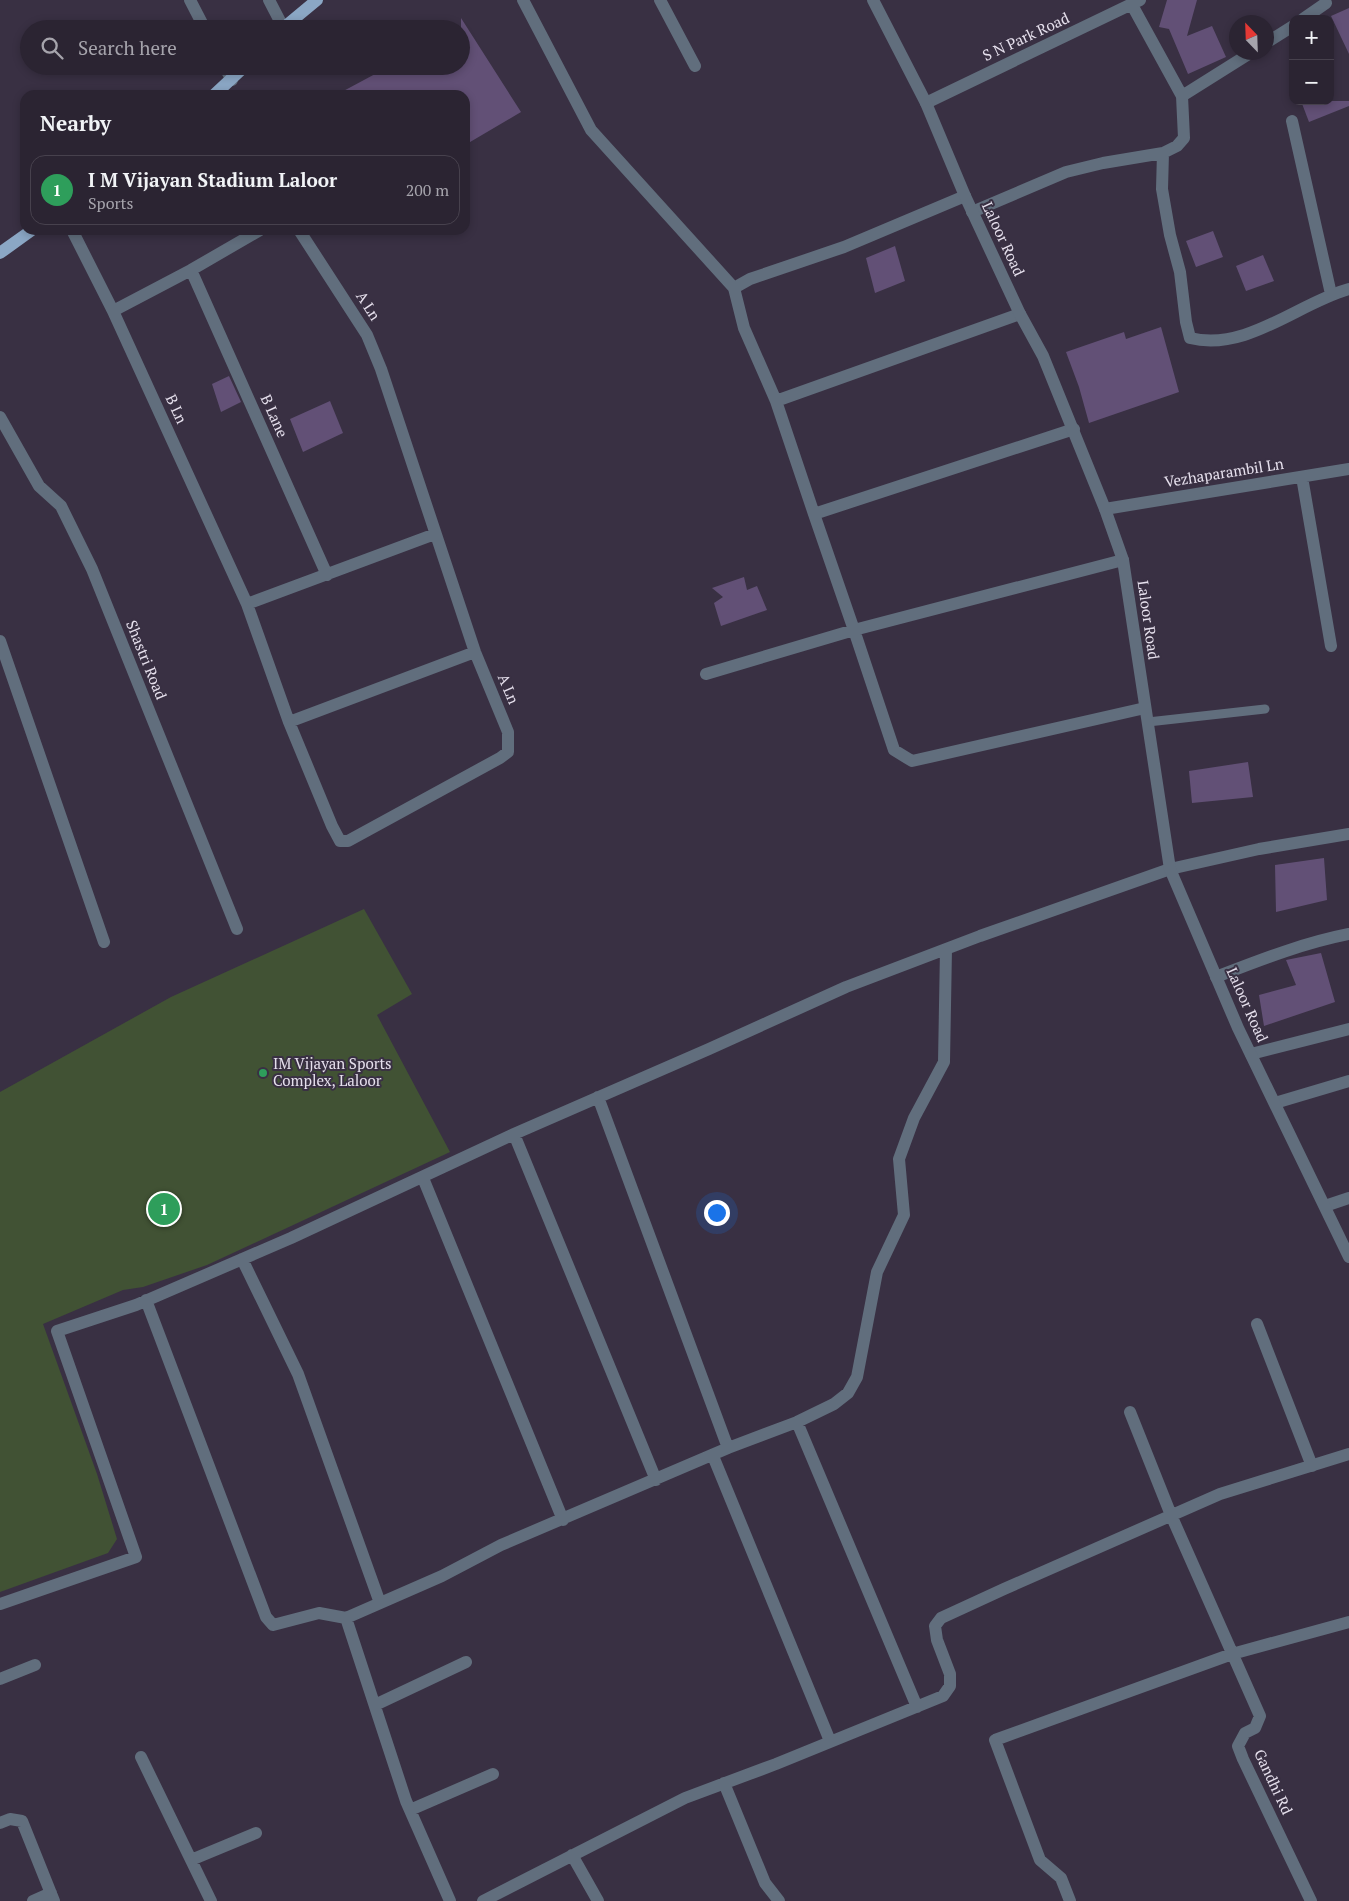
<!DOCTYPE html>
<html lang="en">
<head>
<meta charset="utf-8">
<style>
  :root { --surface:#2b2432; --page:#37303e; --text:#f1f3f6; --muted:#a6a4ac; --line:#47414d; --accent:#fa8fc7 }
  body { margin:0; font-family:"PT Serif",serif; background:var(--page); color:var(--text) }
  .controls { position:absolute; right:15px; top:15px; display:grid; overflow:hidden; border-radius:10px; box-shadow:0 2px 8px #0003 }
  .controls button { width:45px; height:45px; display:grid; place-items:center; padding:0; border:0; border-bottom:1px solid var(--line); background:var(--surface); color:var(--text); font:25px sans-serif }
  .compass { position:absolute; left:1229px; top:15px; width:45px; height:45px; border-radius:50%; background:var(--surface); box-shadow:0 2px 8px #0003; rotate:337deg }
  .you { position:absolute; left:716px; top:1212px; width:18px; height:18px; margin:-12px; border:4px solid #fff; border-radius:50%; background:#1a73e8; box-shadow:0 0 0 8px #1a73e833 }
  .badge { display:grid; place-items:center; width:32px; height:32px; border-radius:50%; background:var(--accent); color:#fff; font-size:16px; font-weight:700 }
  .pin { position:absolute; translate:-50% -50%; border:2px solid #fff; box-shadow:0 1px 5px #0006 }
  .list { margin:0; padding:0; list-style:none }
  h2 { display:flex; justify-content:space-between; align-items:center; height:65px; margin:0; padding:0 20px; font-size:21px }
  h2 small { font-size:16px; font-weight:400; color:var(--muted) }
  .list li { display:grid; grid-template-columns:32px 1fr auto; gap:15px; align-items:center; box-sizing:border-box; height:70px; margin:0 10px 10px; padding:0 10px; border:1px solid var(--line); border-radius:15px }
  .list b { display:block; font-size:19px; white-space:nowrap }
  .list p { margin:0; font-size:16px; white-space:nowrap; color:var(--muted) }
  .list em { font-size:16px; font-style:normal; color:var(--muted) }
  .icon { flex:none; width:28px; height:28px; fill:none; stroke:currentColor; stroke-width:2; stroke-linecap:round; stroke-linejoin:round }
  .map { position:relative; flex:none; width:1349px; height:1901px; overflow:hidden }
  .search { position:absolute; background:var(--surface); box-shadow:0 2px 8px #0003; left:20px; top:20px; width:450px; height:55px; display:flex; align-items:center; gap:12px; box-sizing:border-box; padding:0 18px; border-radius:28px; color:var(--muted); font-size:19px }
  .panel { position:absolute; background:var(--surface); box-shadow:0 2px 8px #0003; left:20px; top:90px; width:450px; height:145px; border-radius:15px }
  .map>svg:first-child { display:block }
  .green { fill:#415234 }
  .building { fill:#625076 }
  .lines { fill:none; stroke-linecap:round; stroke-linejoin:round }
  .service { stroke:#616e7d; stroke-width:9 }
  .minor { stroke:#616e7d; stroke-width:12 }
  .tertiary { stroke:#616e7d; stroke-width:12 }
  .primary { stroke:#8ba7c5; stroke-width:12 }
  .leisure-dot { fill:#2e9e5b; stroke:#393043; stroke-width:2 }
  .labels { text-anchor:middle; stroke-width:4; stroke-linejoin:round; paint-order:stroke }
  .street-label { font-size:15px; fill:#e6e0ed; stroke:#393043 }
  .poi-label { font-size:15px; fill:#e6e0ed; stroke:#393043; text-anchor:start }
</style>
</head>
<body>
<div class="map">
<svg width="1349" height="1901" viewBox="0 0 1349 1901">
  <rect width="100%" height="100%" fill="#393043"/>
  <path class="green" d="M364,909L412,994L377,1015L450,1152L207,1265L143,1287L123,1290L43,1324L97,1474L117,1539L108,1553L0,1592V1092L171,997Z"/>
  <path class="building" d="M1167,0H1197L1187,36L1212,26L1226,57L1188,74L1169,29L1159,27Z
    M1349,8V54L1331,16Z
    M461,18L521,112L465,145V95H336L390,66H461Z
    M1301,101H1349V106L1309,122Z
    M1213,231L1223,257L1196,267L1186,241Z
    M895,246L905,281L875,293L866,258Z
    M1263,255L1274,281L1246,291L1236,266Z
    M1161,327L1179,392L1089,423L1079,387L1066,352L1124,332L1126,339Z
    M229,376L241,402L221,412L212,384Z
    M330,401L343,433L303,452L290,419Z
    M744,577L747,590L757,586L767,610L721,626L714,603L723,597L712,588Z
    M1248,762L1253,797L1192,803L1189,771Z
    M1324,858L1327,900L1276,912L1275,865Z
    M1321,953L1335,1002L1264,1026L1259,995L1296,985L1286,960Z"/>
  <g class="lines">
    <path class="service" d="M1148,722L1265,709"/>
    <path class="minor" d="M190,0L205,29
      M269,0L283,27
      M523,0L591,130L734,288
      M660,0L695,66
      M1303,19L1326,3
      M1266,43L1293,26
      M224,66L232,80
      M1182,96L1252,52
      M926,103L1140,0
      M1292,121L1331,294
      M1163,153L1162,189L1170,235L1180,272L1186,322L1190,338C1247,352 1298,303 1349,289
      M965,196L844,247L750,279L734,288L744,328L776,401L1020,314
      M972,212L1066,172L1103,163L1163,153L1177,146L1184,138L1182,96L1132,5
      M72,230L113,311L247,604L289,722L332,826L340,841H348L500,758L508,752V732L475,652L381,369L367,335L299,230
      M191,270L327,575
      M113,311L191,270L260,230
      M776,401L814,514L1074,429
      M0,417L39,486L61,506L92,569L237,929
      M1302,477L1331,646
      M1105,509L1349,469
      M1123,560L854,630L894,750L912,761L1145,708
      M247,604L435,534
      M0,641L104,942
      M706,674L854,630L814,514
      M289,722L475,652
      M1216,977C1260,960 1303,943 1349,934
      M1251,1054L1349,1029
      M598,1097L728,1448
      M1275,1103L1349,1081
      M514,1134L656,1480
      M423,1178L563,1520
      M1325,1206L1349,1198
      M242,1259L298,1374L380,1603
      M146,1300L266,1617L273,1625L319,1613L346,1618L442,1576L501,1545L728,1448L797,1422L834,1404L848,1393L857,1377L877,1272L904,1215L899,1159L914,1118L944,1062L946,949
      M1257,1324L1312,1466
      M1130,1412L1171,1515L1260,1716L1255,1728L1245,1733L1238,1746L1243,1759L1311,1901
      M797,1422L917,1707
      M713,1456L830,1741
      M0,1604L136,1557L57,1331L136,1305L291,1238L514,1134L709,1049L846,987L980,936L1170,869L1259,849L1349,834
      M346,1618L406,1801L450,1901
      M0,1679L35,1665
      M375,1705L466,1662
      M141,1757L211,1901
      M724,1783L765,1883L779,1901
      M410,1810L493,1774
      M0,1823L10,1819L22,1821L54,1901
      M572,1855L598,1901
      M191,1860L256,1833
      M33,1901L51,1893
      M483,1901L685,1798L776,1764L943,1696L950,1686V1674L937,1640L935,1626L941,1618L1004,1589L1220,1494L1349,1454
      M1070,1901L1061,1878L1040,1860L995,1740L1232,1654L1349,1622"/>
    <path class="tertiary" d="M873,0L926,103L965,196L1020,314L1043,356L1105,509L1123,560L1170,869L1238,1028L1349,1257"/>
    <path class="primary" d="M282,29L317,0
      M214,95L245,66
      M0,253L32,230"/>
  </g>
  <circle class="leisure-dot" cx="263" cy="1073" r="5"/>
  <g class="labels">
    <g class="street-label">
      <text transform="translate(1026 37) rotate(-25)" y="5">S N Park Road</text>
      <text transform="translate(1003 239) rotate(65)" y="5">Laloor Road</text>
      <text transform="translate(368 306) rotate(57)" y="5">A Ln</text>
      <text transform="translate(176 409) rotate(65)" y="5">B Ln</text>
      <text transform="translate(274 416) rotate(66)" y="5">B Lane</text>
      <text transform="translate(1224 473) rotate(-9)" y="5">Vezhaparambil Ln</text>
      <text transform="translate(1148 620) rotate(82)" y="5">Laloor Road</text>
      <text transform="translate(146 660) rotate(68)" y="5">Shastri Road</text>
      <text transform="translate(508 689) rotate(67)" y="5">A Ln</text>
      <text transform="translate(1247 1005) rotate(66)" y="5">Laloor Road</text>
      <text transform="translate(1273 1782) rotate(65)" y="5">Gandhi Rd</text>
    </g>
    <g class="poi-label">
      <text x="273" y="1069">IM Vijayan Sports<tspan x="273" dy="17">Complex, Laloor</tspan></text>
    </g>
  </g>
</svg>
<div class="controls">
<button>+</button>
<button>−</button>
</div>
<svg class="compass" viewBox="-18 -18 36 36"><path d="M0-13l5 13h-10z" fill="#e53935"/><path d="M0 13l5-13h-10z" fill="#a6a4ac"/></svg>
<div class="you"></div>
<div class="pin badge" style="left:164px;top:1209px;background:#2e9e5b">1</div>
<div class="search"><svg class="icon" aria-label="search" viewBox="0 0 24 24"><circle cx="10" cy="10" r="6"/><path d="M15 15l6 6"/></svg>Search here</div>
<section class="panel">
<h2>Nearby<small></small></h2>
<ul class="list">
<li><span class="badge" style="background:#2e9e5b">1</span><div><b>I M Vijayan Stadium Laloor</b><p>Sports</p></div><em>200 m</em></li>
</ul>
</section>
</div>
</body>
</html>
